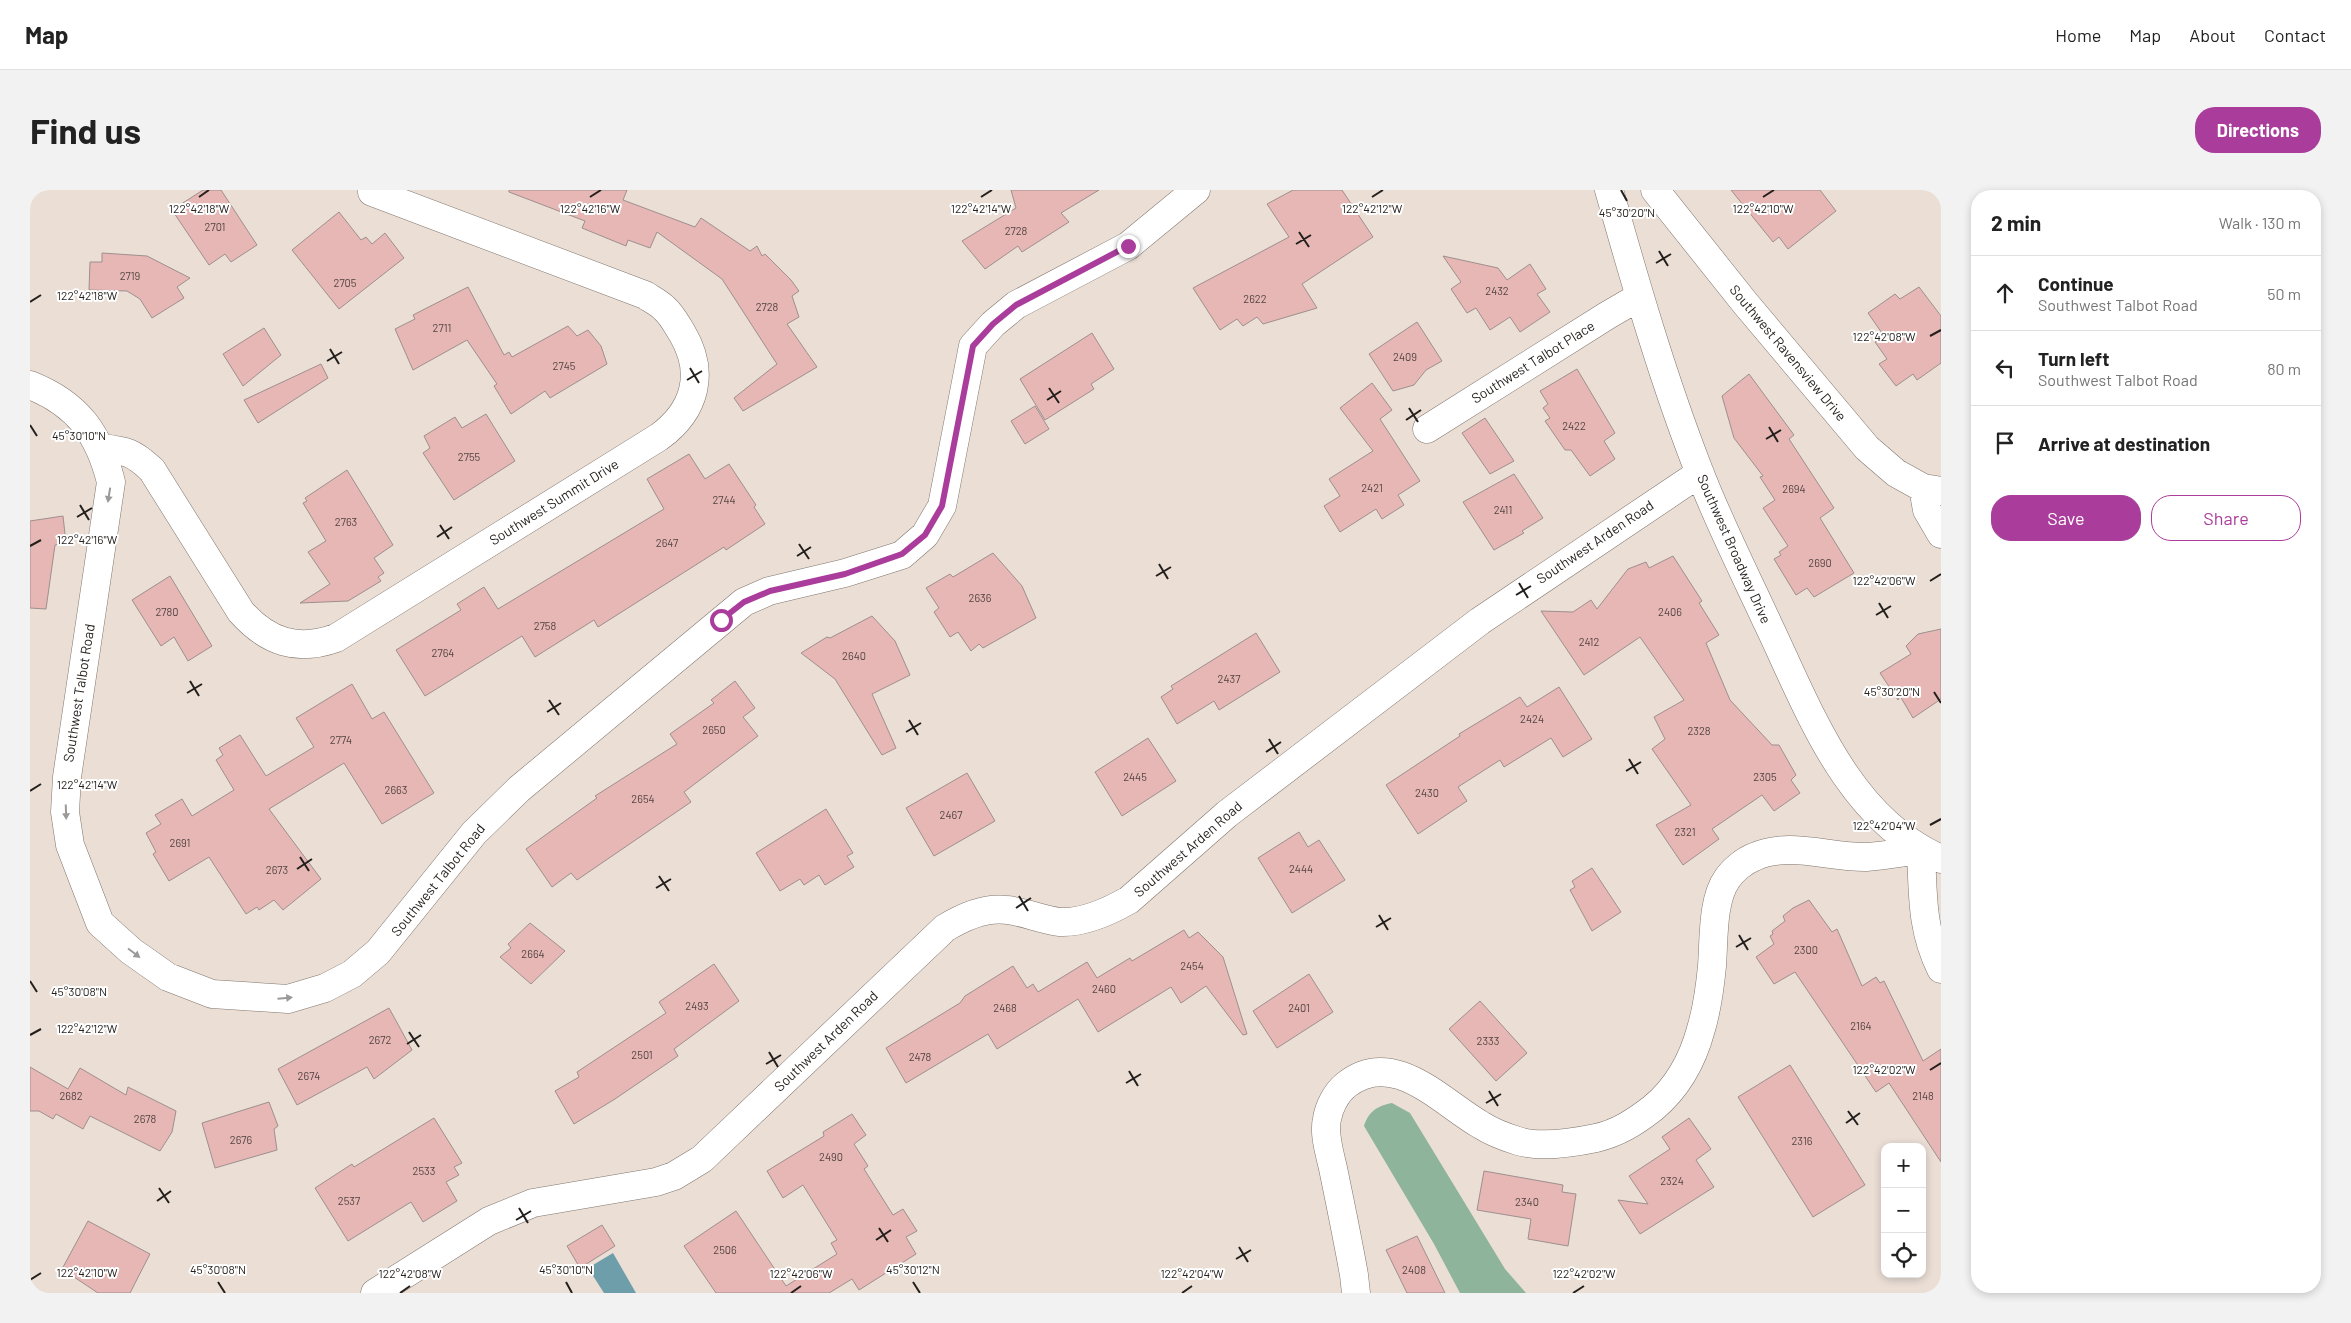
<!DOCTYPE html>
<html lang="en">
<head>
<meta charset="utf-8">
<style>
  :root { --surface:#fff; --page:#f2f2f2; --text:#222; --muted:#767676; --line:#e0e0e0; --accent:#aa3d9b }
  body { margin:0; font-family:Barlow,sans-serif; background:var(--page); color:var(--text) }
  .controls { position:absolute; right:15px; bottom:15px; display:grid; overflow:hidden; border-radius:10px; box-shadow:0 2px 8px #0003 }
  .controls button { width:45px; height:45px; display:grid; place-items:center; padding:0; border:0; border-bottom:1px solid var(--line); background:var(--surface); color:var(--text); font:25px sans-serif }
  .stop { position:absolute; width:15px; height:15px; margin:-11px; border:4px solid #aa3d9b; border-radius:50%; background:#fff }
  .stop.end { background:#aa3d9b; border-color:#fff; box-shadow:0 1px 5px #0008 }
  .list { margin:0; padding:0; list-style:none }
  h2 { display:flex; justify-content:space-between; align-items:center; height:65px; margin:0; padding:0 20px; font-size:21px }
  h2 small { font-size:16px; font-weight:400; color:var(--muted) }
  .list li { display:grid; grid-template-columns:32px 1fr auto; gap:15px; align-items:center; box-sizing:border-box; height:75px; padding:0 20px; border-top:1px solid var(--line) }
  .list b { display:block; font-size:19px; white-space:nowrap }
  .list p { margin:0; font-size:16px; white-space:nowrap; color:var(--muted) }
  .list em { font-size:16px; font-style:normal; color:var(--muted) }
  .actions { display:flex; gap:10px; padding:15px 20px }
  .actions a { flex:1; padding:11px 0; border:1px solid var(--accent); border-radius:20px; text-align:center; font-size:18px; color:var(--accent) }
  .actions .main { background:var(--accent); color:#fff }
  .icon { flex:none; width:28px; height:28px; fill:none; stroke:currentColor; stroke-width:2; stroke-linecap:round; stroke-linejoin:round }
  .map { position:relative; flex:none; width:1911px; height:1103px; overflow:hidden; border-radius:20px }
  header { display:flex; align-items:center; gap:30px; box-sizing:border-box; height:70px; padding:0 25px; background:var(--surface); border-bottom:1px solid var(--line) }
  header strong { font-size:24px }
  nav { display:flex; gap:28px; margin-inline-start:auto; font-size:18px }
  .intro { display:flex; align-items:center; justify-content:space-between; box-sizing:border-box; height:120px; padding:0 30px }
  h1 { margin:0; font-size:35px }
  .button { padding:12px 22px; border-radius:20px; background:var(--accent); color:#fff; font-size:18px; font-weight:700 }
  main { display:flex; gap:30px; padding:0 30px }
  aside { flex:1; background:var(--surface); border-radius:20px; box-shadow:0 2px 8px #0003 }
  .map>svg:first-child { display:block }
  .forest { fill:#8eb49b }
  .water { fill:#6e9eaa }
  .building { fill:#e6b7b4; stroke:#9e8f8e }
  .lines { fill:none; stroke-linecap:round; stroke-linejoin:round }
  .minor-casing { stroke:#81766e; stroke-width:29 }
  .minor { stroke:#fff; stroke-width:28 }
  .oneway { fill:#9c9a99 }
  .route { stroke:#aa3d9b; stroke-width:6 }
  .ticks { fill:none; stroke:#231f1c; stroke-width:2 }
  .labels { text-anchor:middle; stroke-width:4; stroke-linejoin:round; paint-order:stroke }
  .number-label { font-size:11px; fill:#544542 }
  .street-label { font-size:14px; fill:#231f1c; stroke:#fff }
  .ticks-label { font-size:12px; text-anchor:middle; fill:#231f1c; stroke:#fff; stroke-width:4; stroke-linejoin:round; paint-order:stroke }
</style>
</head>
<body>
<header>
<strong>Map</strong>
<nav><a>Home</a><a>Map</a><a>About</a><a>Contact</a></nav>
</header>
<div class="intro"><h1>Find us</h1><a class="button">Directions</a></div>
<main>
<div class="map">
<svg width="1911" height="1103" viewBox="0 0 1911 1103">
  <rect width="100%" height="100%" fill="#eaded5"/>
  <path class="forest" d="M1362,913L1380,923L1475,1079L1496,1103H1430L1404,1054L1334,936C1339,921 1347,916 1362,913Z"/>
  <path class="water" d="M583,1063L606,1103H574L558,1078Z"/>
  <path class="building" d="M173,0H191L227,55L201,72L195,64L179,75L142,20Z
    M479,0H597L593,10L665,37L671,28L720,61L727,56L732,66L735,64L761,90L769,101L762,106L769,127L757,134L787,177L713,221L704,208L747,174L692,89L627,42L620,58L598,50L596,56L552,38L555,31L479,2Z
    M981,0H1069L1031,23L1039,32L992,62L988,56L955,79L932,51L986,18Z
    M1263,0H1312L1343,47L1272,94L1287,118L1233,134L1227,127L1213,136L1207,129L1190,140L1163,98L1259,47L1237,14Z
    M1701,0H1790L1806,21L1758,59L1749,47L1743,52Z
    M309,22L331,50L336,47L342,54L355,43L374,68L309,119L262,60Z
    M72,63L117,66L160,88L147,97L154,108L122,128L110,109L97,101L59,100L60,72H72Z
    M1413,66L1468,78L1477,90L1500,74L1516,99L1507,104L1520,122L1490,142L1480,127L1460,140L1446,118L1437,123L1421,99L1431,92Z
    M438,97L474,165L479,162L482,167L538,136L547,146L558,140L571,156L577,174L520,208L515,201L481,224L464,196L467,194L437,150L383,180L365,139L385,129L383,125Z
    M1889,97L1911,126V173L1887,190L1883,184L1866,196L1849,174L1857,169L1845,152L1854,146L1838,123L1865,104L1870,109Z
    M1387,132L1412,171L1396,180L1384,195L1363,201L1339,164Z
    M234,138L251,165L213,196L193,164Z
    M1062,143L1084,179L1061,194L1064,199L1015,230L990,189Z
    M291,174L298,188L228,233L214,210Z
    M1547,179L1585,243L1574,251L1585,269L1560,286L1541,260H1535L1515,231L1520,228L1513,218L1518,214L1510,201Z
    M1719,184L1764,245L1759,249L1804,318L1790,328L1824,383L1784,407L1777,398L1766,405L1744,369L1751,365L1749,362L1758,356L1733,318L1745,310L1730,287L1733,286L1704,248L1692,206Z
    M1342,193L1362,220L1350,229L1390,291L1368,305L1374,315L1352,329L1346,319L1310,342L1294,316L1310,306L1299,289L1343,261L1310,218Z
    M1005,216L1019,239L995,254L981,231Z
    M456,224L485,271L424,310L393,263L400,258L394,246L425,227L432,238Z
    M1455,228L1484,271L1460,284L1432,243Z
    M659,264L675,289L699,274L726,315L724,317L735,334L696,360L694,357L568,437L564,430L505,467L492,446L395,506L366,460L431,420L427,414L454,397L468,419L634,319L617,289Z
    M317,280L363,355L344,368L354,383L348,387L351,391L318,411L270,413L300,394L278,362L296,351L273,313L277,311L275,308Z
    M1484,284L1513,328L1492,341L1494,343L1464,360L1433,312Z
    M33,326L36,353L25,355L16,419L0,418V331Z
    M963,363L992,396L1006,428L953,458L949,454L941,461L928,442L920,447L904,422L909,418L896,398L920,384L923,387Z
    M1643,366L1672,411L1669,413L1689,445L1676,453L1700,510L1742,555H1749L1766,585L1761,590L1770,603L1744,621L1732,605L1682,639L1689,649L1653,675L1626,635L1661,615L1622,559L1635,549L1624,527L1654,510L1610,447L1554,485L1511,421L1543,422L1561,410L1567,419L1598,379L1616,372L1619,378Z
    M140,386L182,456L158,471L144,447L131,456L102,410Z
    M842,426L865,451L880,485L842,504L866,558L852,565L805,489L771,463L797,447L800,448Z
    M1911,439V509L1883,528L1870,506L1868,510L1850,483L1881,464L1876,456L1888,444Z
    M1226,443L1250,482L1189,520L1184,511L1147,534L1131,507L1143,499L1141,496Z
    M705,491L725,518L713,527L728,546L654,602L661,612L547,690L541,683L522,697L496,659L567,608L565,606L647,554L640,544L684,513L681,510Z
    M322,494L342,529L354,522L404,603L352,634L314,573L239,619L291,689L253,720L244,710L229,720L227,717L216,724L179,667L139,691L123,664L126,662L116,643L131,634L125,625L152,609L162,626L204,600L186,570L193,565L189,558L210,545L236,586L284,557L266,528Z
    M1529,497L1562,549L1533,567L1521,548L1474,577L1470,570L1428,597L1437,611L1388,644L1356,595L1430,546L1429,544L1490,507L1497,517Z
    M1118,548L1146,591L1092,626L1065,582Z
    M937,583L965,631L904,666L876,618Z
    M796,619L823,663L817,666L824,677L795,695L789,685L774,695L770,689L750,701L726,663Z
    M1269,642L1278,657L1289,650L1315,690L1262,723L1228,668Z
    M1562,678L1591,722L1562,741L1540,700L1545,697L1542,691Z
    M1779,710L1802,742L1807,739L1832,796L1846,787L1850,793L1854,791L1893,871L1911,859V972L1859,893L1846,902L1765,782L1744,794L1726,767L1744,754L1740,746L1743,744L1742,741L1755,731L1753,726L1763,718Z
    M500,733L535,761L501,794L470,767L481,758L478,754Z
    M1154,740L1159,748L1168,742L1193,767L1217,844L1213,845L1176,796L1151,813L1141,797L1068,842L1048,809L967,859L958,844L876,893L856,858L930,813L935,806L983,776L997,798L1003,794L1008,802L1057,772L1067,788L1100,768L1102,771Z
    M684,774L709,811L644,859L648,866L585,909L544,934L525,901L549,887L547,882L636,823L629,812Z
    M1279,784L1303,822L1247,858L1223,821Z
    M1450,811L1497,863L1466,891L1419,839Z
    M359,818L382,860L344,889L337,877L267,915L248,879Z
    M1760,875L1835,995L1783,1027L1708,907Z
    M0,877L38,899L50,878L96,905L98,897L146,921L142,942L130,961L60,926L53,939L26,924L23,929L9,921H0Z
    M239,912L248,936L244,939L247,960L185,978L172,933Z
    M822,924L836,945L824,954L838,976L834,979L863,1025L873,1019L887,1041L876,1047L886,1064L829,1100L822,1089L799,1103H686L654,1056L706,1021L756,1096L807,1064L801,1053L807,1050L773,995L753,1008L737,981L794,946L793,942Z
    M404,928L432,973L424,977L429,985L416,992L427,1011L393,1032L381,1012L318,1051L285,998L322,974L324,977Z
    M1659,928L1681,959L1666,970L1684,997L1610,1044L1588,1010L1618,1014L1599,986L1640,959L1632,947Z
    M1454,981L1533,995L1532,1002L1546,1004L1538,1056L1498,1049L1501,1029L1447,1020Z
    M58,1031L120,1064L100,1103H68L32,1079Z
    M572,1035L585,1056L550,1078L537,1056Z
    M1387,1046L1415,1103H1377L1356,1060Z"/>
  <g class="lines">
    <g class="minor-casing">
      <path id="minor" d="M1579,0C1606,95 1633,189 1669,281C1689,333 1715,384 1738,434C1779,520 1817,628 1911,669
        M1625,0L1715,113L1837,258L1866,283L1893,298L1911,301
        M0,195C48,214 69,244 81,292L37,587L35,622L40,655L70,733L101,761L138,787L182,804L258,809L295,798L322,784L348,762L444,643L489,599L714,412L739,401L815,383L872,365L895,345L912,316L943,156L963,134L986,115L1098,56L1166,0
        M1397,239L1578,125L1609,107
        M71,258C97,261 103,262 122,280L211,422C238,452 267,462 306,448L629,247C665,221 676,183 652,143C647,135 642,125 634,118C629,113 621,109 615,105L342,2
        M1893,298L1897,320L1911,344
        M1891,660C1893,703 1891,739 1911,779
        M345,1103L459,1031L503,1013L626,992L644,986L672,969L693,949L915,738C933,727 956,717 977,720C995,722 1012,730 1030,732C1054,733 1078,722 1099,710L1197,624L1450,431L1670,283
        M1326,1103L1324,1085C1318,1051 1311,1017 1304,983C1301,967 1293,945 1297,929C1299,917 1306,903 1316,895C1363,857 1411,912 1451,935C1462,942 1475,947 1488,951C1511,958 1542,953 1566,948C1588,943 1605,932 1623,918C1647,898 1663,869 1671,839C1677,819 1680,797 1682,776C1684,750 1682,710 1697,689C1703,680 1714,671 1724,667C1758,651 1801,668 1837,667C1855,666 1873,662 1891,660"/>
    </g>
    <use href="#minor" class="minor"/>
  </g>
  <defs><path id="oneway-solid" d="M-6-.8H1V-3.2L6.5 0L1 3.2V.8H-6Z" transform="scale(1.25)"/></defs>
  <g class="oneway">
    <use href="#oneway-solid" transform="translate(79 305) rotate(99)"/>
    <use href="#oneway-solid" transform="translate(36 622) rotate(88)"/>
    <use href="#oneway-solid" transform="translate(104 763) rotate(37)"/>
    <use href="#oneway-solid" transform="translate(255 808) rotate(-5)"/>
  </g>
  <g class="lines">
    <path class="route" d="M691,430L714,412L740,401L815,384L872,364L895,345L912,316L943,156L963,134L986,115L1098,56"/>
  </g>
  <path class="ticks" d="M1591,0L1597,11M169,7L179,0M560,7L571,0M951,7L962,0M1342,7L1353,0M1733,7L1744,0M1269,42L1279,57M1266,54L1281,45M1629,61L1638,76M1626,73L1641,64M0,112L11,105M1900,146L1911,140M300,159L309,174M297,171L312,162M660,178L669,193M657,190L672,181M1019,198L1029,213M1017,210L1031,201M1379,218L1388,232M1376,230L1391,220M0,235L7,246M1739,237L1748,252M1736,249L1751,240M50,315L59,330M47,327L62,318M410,335L419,349M407,347L422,337M769,354L779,369M0,356L11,350M767,366L781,357M1129,374L1138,389M1126,386L1141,377M1900,391L1911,384M1489,393L1498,408M1486,405L1501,396M1849,413L1858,428M1846,425L1861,416M160,491L169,506M1904,502L1911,513M157,503L172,494M519,510L529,525M517,522L531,513M879,530L888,545M876,542L891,533M1239,549L1248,564M1236,562L1251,552M1599,569L1608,584M1596,581L1611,572M0,601L11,594M1900,635L1911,629M270,667L279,681M267,679L282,669M629,686L639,701M626,698L641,689M989,706L998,721M986,718L1001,708M1349,725L1358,740M1346,737L1361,728M1709,745L1718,760M1706,757L1721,748M0,791L7,802M379,842L389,857M0,845L11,839M377,854L391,845M739,862L748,877M736,874L751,865M1900,880L1911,873M1099,881L1108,896M1096,893L1111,884M1459,901L1468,916M1456,913L1471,904M1818,921L1828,935M1816,933L1830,923M129,998L139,1013M127,1011L141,1001M489,1018L498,1033M486,1030L501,1021M849,1038L858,1052M846,1050L861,1040M1209,1057L1218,1072M1206,1069L1221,1060M0,1090L11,1083M188,1092L195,1103M536,1092L542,1103M883,1092L890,1103M370,1103L380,1096M761,1103L771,1096M1152,1103L1162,1096M1543,1103L1554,1096"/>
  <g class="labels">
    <g class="number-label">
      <text x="185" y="41">2701</text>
      <text x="986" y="45">2728</text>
      <text x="100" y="90">2719</text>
      <text x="315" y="97">2705</text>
      <text x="1467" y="105">2432</text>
      <text x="1225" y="113">2622</text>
      <text x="737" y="121">2728</text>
      <text x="412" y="142">2711</text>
      <text x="1375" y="171">2409</text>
      <text x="534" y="180">2745</text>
      <text x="1544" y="240">2422</text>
      <text x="439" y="271">2755</text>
      <text x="1342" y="302">2421</text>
      <text x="1764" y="303">2694</text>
      <text x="694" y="314">2744</text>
      <text x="1473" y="324">2411</text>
      <text x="316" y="336">2763</text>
      <text x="637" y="357">2647</text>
      <text x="1790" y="377">2690</text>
      <text x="950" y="412">2636</text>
      <text x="137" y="426">2780</text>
      <text x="1640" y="426">2406</text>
      <text x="515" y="440">2758</text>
      <text x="1559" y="456">2412</text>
      <text x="413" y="467">2764</text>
      <text x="824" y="470">2640</text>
      <text x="1199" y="493">2437</text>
      <text x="1502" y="533">2424</text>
      <text x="684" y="544">2650</text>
      <text x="1669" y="545">2328</text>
      <text x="311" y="554">2774</text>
      <text x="1105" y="591">2445</text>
      <text x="1735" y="591">2305</text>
      <text x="366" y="604">2663</text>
      <text x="1397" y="607">2430</text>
      <text x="613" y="613">2654</text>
      <text x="921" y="629">2467</text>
      <text x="1655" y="646">2321</text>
      <text x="150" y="657">2691</text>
      <text x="1271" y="683">2444</text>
      <text x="247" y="684">2673</text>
      <text x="1776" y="764">2300</text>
      <text x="503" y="768">2664</text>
      <text x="1162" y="780">2454</text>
      <text x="1074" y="803">2460</text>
      <text x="667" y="820">2493</text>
      <text x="975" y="822">2468</text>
      <text x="1269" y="822">2401</text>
      <text x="1831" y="840">2164</text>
      <text x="350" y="854">2672</text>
      <text x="1458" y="855">2333</text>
      <text x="612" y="869">2501</text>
      <text x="890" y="871">2478</text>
      <text x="279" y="890">2674</text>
      <text x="41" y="910">2682</text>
      <text x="1893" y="910">2148</text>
      <text x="115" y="933">2678</text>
      <text x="211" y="954">2676</text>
      <text x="1772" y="955">2316</text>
      <text x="801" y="971">2490</text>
      <text x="394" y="985">2533</text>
      <text x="1642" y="995">2324</text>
      <text x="319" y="1015">2537</text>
      <text x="1497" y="1016">2340</text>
      <text x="695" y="1064">2506</text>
      <text x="1384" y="1084">2408</text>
    </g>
    <g class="street-label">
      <text transform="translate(1758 163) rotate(50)" y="5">Southwest Ravensview Drive</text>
      <text transform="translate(1503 172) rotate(-32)" y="5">Southwest Talbot Place</text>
      <text transform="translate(524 312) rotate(-32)" y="5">Southwest Summit Drive</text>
      <text transform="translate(1565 352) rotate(-34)" y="5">Southwest Arden Road</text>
      <text transform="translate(1704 359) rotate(66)" y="5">Southwest Broadway Drive</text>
      <text transform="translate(49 503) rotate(-81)" y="5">Southwest Talbot Road</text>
      <text transform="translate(1158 659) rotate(-41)" y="5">Southwest Arden Road</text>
      <text transform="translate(408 690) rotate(-51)" y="5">Southwest Talbot Road</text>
      <text transform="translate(796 851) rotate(-44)" y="5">Southwest Arden Road</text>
    </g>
  </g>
  <g class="ticks-label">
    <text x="169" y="23">122°42'18"W</text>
    <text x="560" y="23">122°42'16"W</text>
    <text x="951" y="23">122°42'14"W</text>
    <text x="1733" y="23">122°42'10"W</text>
    <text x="1342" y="23">122°42'12"W</text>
    <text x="1597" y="27">45°30'20"N</text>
    <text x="57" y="110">122°42'18"W</text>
    <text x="1854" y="151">122°42'08"W</text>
    <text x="49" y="250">45°30'10"N</text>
    <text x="57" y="354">122°42'16"W</text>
    <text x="1854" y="395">122°42'06"W</text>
    <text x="1862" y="506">45°30'20"N</text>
    <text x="57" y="599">122°42'14"W</text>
    <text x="1854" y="640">122°42'04"W</text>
    <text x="49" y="806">45°30'08"N</text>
    <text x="57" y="843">122°42'12"W</text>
    <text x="1854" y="884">122°42'02"W</text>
    <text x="188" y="1084">45°30'08"N</text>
    <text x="536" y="1084">45°30'10"N</text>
    <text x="883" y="1084">45°30'12"N</text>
    <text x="57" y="1087">122°42'10"W</text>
    <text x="380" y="1088">122°42'08"W</text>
    <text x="771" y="1088">122°42'06"W</text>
    <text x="1162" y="1088">122°42'04"W</text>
    <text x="1554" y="1088">122°42'02"W</text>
  </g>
</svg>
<div class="controls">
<button>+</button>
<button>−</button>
<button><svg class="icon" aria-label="locate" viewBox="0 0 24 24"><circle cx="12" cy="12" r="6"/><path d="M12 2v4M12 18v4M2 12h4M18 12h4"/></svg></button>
</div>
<div class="stop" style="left:691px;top:430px"></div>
<div class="stop end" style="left:1098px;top:56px"></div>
</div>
<aside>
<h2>2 min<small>Walk · 130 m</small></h2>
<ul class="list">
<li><svg class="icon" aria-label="ahead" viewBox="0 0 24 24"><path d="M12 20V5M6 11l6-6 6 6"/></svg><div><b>Continue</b><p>Southwest Talbot Road</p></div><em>50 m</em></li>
<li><svg class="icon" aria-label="left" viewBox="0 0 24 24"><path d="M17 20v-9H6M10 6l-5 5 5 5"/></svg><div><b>Turn left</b><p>Southwest Talbot Road</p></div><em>80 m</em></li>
<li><svg class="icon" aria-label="arrive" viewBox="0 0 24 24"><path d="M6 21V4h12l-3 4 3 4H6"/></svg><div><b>Arrive at destination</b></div></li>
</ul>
<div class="actions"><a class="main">Save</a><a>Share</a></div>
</aside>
</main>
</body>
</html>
